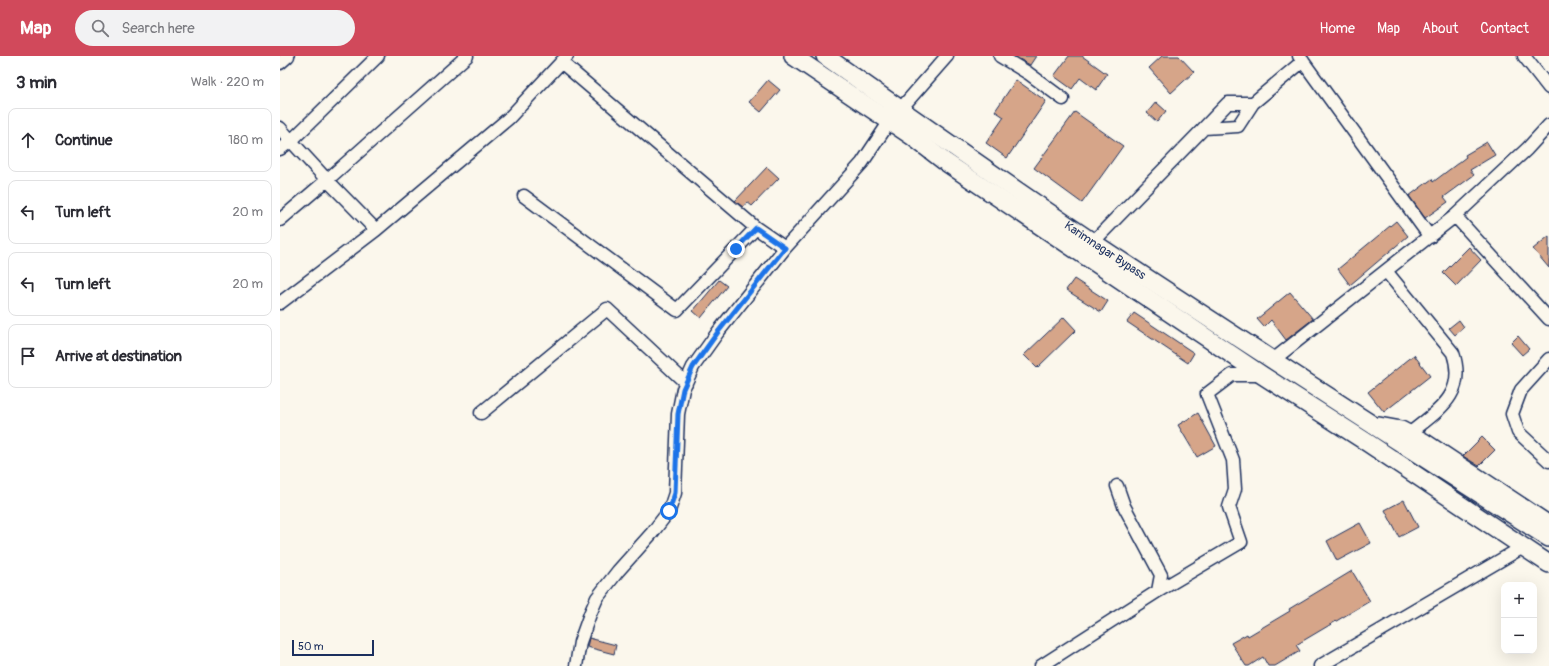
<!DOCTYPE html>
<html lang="en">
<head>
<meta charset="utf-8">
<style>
  :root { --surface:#fff; --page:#f2f2f3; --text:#2b2b33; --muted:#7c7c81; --line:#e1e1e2; --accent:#d1495b }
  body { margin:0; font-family:Pangolin,sans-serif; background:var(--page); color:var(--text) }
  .controls { position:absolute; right:12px; bottom:12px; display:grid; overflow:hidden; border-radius:8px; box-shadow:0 4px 16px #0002 }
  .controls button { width:36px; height:36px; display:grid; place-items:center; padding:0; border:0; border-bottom:1px solid var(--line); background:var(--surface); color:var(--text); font:20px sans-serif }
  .scale { position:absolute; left:12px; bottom:10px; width:82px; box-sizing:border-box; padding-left:4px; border:2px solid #1b2f5e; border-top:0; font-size:11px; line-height:14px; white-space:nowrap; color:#1b2f5e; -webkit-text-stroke:3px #fbf7ec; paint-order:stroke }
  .stop { position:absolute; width:12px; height:12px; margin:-9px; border:3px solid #1a73e8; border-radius:50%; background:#fff }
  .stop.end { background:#1a73e8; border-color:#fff; box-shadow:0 1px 4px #0008 }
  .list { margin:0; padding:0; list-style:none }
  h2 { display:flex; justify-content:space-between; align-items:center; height:52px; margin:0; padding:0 16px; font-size:17px }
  h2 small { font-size:13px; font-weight:400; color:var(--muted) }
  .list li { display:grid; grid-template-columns:26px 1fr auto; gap:12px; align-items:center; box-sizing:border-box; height:64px; margin:0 8px 8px; padding:0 8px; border:1px solid var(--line); border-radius:8px }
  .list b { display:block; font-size:15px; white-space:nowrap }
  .list em { font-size:13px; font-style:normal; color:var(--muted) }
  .icon { flex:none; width:22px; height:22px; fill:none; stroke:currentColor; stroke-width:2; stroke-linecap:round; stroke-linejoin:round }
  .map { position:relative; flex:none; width:1269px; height:610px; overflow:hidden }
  header { display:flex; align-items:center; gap:24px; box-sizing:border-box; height:56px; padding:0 20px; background:var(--accent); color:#fff }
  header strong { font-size:19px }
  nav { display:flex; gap:22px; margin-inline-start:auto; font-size:14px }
  .search { width:280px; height:36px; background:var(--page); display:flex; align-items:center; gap:10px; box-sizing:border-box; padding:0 14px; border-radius:22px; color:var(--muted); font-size:15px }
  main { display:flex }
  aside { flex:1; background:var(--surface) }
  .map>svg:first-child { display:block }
  .building { fill:#d6a589; stroke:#1b2f5e }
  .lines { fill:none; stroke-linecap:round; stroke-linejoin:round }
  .minor-casing { stroke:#1b2f5e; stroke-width:15 }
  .highway-casing { stroke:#1b2f5e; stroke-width:20 }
  .minor { stroke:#fbf7ec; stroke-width:12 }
  .highway { stroke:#fbf7ec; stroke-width:17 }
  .route { stroke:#1a73e8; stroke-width:5 }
  .labels { text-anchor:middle; stroke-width:4; stroke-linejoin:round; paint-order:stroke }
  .street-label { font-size:12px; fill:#1b2f5e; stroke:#fbf7ec }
</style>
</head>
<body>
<header>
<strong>Map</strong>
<div class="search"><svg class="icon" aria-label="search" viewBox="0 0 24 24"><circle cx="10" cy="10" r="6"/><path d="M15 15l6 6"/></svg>Search here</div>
<nav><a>Home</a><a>Map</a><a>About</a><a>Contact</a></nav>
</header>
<main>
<aside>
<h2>3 min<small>Walk · 220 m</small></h2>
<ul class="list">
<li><svg class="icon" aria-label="ahead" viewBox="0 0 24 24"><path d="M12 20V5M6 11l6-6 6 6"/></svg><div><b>Continue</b></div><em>180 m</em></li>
<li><svg class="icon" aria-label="left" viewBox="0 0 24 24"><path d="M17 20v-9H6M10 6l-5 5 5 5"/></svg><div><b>Turn left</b></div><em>20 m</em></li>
<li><svg class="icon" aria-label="left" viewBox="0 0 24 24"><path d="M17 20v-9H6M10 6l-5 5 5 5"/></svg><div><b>Turn left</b></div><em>20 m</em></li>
<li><svg class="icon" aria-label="arrive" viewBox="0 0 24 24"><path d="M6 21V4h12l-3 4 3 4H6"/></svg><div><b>Arrive at destination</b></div></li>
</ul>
</aside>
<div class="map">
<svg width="1269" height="610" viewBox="0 0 1269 610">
  <rect width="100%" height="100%" fill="#fbf7ec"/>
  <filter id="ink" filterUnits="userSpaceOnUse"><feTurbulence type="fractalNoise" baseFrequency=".025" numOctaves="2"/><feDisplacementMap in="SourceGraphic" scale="8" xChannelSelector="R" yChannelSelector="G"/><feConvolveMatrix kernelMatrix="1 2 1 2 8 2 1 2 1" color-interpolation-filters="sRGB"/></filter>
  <g filter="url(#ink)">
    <path class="building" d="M734,0H756L750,9Z
      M789,0H802L827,18L816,34L800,22L792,33L774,20Z
      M882,0H899L914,16L891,37L869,12Z
      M488,24L500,34L481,56L469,46Z
      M736,24L766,45L727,102L706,87L724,61L715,55Z
      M876,46L886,55L877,66L867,57Z
      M795,56L843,90L802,147L754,112Z
      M1207,86L1215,99L1190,114L1194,119L1164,141L1168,146L1145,162L1129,140L1152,123L1153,126L1186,101L1185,99Z
      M487,111L499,122L472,150L467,146L463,151L455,145Z
      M1116,165L1128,180L1070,229L1058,213Z
      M1269,180V212L1253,193Z
      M1189,191L1201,204L1176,230L1163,217Z
      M794,223L828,245L821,256L786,234Z
      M439,224L447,230L421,262L413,255Z
      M1010,236L1033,263L1006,284L991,264L984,271L977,263Z
      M854,257L914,297L908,307L847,266Z
      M784,261L796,274L757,312L744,299Z
      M1179,264L1184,271L1175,279L1169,272Z
      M1238,280L1249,293L1242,299L1231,287Z
      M1134,299L1150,320L1104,356L1088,336Z
      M918,357L936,390L917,401L898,369Z
      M1202,381L1215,394L1199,410L1183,400Z
      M1124,444L1138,471L1119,481L1105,454Z
      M1080,467L1091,487L1057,505L1047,485Z
      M1072,515L1090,545L1016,589L1020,595L995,610H988L983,601L969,610H966L951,587L967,578L968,580L1010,555L1009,553Z
      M309,582L336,589L334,598L307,591Z"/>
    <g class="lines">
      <g class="minor-casing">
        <path id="minor" d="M98,0L11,85L47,124L187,0
          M720,0L748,17L783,43
          M1019,0L1150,181
          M1244,0L1269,32
          M281,6L476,172
          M0,7L8,0
          M973,47L1023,5
          M0,72L11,85L0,93
          M244,140L397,254L476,172L505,192
          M1175,160L1247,93L1269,69
          M0,164L47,124L96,174
          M813,186L924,72L958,70L973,47H948L924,72
          M1106,215L1173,297C1187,339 1158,354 1129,378
          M0,247L96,174L229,62L287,0
          M1269,303L1241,334L1232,358L1238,376L1269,405
          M993,304L1175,160L1269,263
          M201,357L327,253L406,327
          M837,430L844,450L881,519L878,535
          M296,610L300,586L310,558L317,542L338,515L372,477L389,455L395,437L398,358L403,333L413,311L438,276L505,192L582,107L610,65L667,0
          M761,610L878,535L961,486L949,451L955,433L953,404L927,338L952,319H982
          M1040,610L1243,491"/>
      </g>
      <g class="highway-casing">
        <g id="highway">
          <path d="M513,0L633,81L664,105L982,319L1088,387L1269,508"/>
          <path id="s1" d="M545,0C634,63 723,126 814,187C965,287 1117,385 1269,482"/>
          <path d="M1099,370L1121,374L1144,386L1269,469"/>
        </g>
      </g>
      <use href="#minor" class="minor"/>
      <use href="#highway" class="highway"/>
    </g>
  </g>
  <g class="lines" filter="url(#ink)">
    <path class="route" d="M389,455L395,437L398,358L403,333L413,311L438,276L505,192L476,172L456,193"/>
  </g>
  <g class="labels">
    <g class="street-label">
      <text dy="4" stroke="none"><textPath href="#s1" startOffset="341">Karimnagar Bypass</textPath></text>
    </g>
  </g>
</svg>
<div class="controls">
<button>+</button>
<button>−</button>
</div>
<div class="scale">50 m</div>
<div class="stop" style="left:389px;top:455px"></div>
<div class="stop end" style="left:456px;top:193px"></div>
</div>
</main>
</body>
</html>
